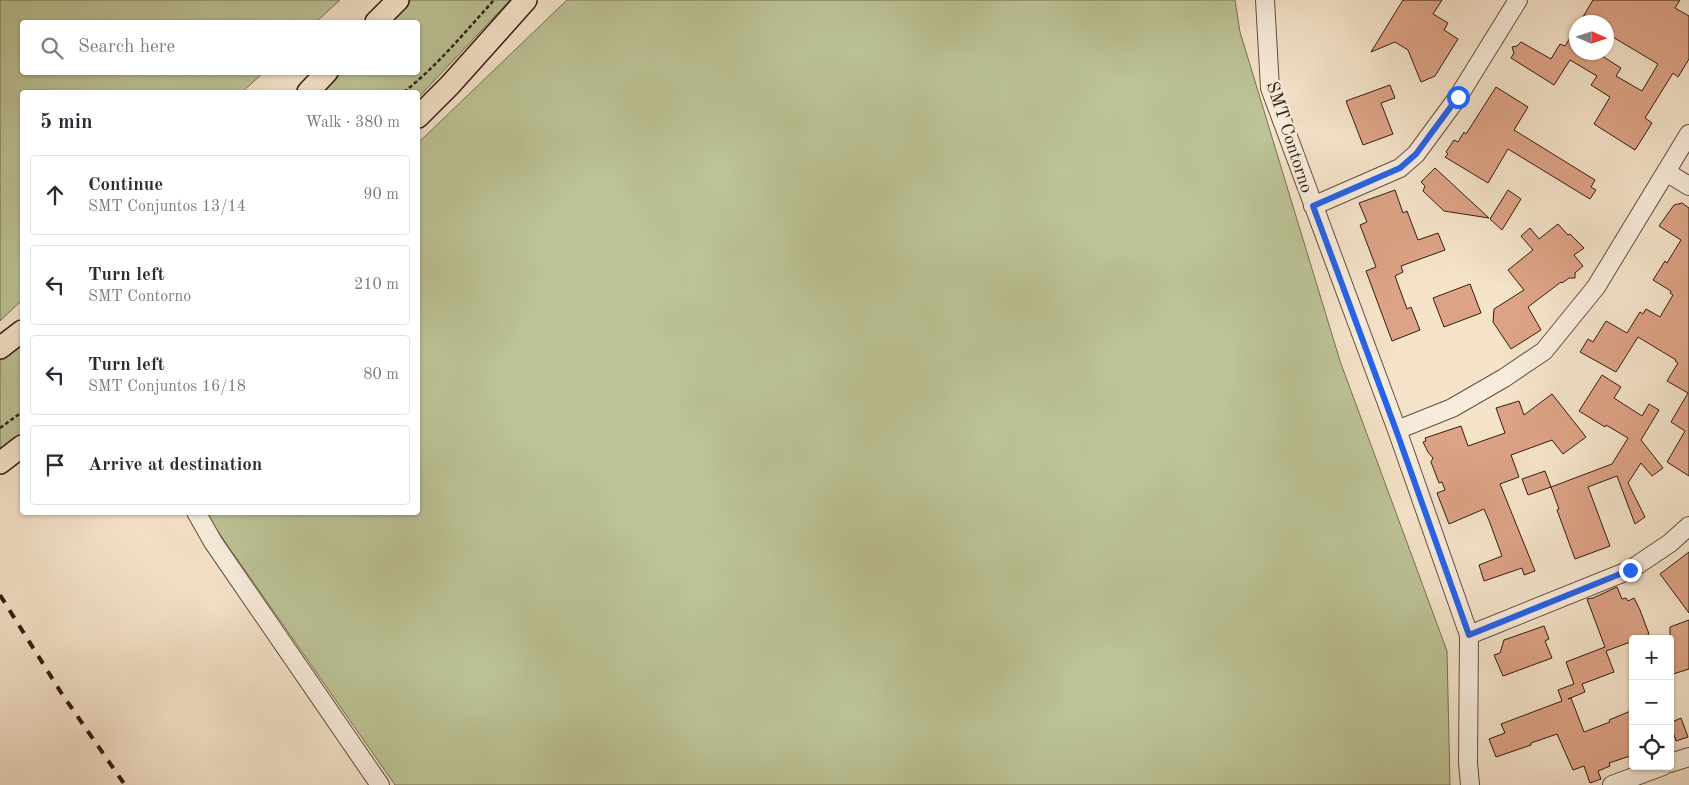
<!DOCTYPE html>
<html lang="en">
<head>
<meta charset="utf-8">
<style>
  :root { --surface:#fff; --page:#f7f7f7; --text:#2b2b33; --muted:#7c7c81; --line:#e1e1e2 }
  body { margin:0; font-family:"Old Standard TT",serif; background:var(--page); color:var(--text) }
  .controls { position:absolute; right:15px; bottom:15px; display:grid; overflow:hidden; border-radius:5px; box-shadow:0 1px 4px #0004 }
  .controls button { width:45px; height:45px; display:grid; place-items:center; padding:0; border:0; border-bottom:1px solid var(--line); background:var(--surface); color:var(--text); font:25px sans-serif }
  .compass { position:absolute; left:1569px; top:15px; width:45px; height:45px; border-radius:50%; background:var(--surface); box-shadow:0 1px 4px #0004; rotate:93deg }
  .stop { position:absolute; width:15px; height:15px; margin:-11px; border:4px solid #2563eb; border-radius:50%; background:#fff }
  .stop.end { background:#2563eb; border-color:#fff; box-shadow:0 1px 5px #0008 }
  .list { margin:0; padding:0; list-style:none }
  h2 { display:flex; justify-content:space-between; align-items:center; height:65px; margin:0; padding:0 20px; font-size:21px }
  h2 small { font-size:16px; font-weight:400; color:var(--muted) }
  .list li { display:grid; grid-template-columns:32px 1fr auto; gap:15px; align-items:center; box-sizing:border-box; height:80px; margin:0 10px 10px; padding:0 10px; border:1px solid var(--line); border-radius:5px }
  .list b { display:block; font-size:19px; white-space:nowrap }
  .list p { margin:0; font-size:16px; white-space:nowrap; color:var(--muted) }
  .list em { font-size:16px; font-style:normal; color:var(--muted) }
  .icon { flex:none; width:28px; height:28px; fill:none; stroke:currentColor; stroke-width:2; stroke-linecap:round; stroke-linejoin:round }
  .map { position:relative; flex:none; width:1689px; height:785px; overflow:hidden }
  .search { position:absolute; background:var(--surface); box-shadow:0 1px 4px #0004; left:20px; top:20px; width:400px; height:55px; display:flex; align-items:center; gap:12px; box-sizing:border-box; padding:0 18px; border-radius:5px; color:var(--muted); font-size:19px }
  .panel { position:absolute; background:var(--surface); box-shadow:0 1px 4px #0004; left:20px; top:90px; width:400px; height:425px; border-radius:5px }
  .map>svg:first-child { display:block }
  .green { fill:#bcc396; stroke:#787053 }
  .building { fill:#dda386; stroke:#341c10 }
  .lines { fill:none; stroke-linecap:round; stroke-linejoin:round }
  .minor-casing { stroke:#644e3e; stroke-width:20 }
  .major-casing { stroke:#341c10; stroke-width:24 }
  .path { stroke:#341c10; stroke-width:2.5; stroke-dasharray:4 2.5; stroke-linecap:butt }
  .minor { stroke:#f8eddd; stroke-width:18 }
  .major { stroke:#f5e3ca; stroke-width:21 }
  .rail { stroke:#341c10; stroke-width:4; stroke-dasharray:9 9; stroke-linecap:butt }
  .route { stroke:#2563eb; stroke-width:6 }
  .labels { text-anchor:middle; stroke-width:5; stroke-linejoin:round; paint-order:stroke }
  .street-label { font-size:18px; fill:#341c10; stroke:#f8eddd }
</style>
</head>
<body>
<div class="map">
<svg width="1689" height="785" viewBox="0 0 1689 785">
  <rect width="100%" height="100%" fill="#f5e3ca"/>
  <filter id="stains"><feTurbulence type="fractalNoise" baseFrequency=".004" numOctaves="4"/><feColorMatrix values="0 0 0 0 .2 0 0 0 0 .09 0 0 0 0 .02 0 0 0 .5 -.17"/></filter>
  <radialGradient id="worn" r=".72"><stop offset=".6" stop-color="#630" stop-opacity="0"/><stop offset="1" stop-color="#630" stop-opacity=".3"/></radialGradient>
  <path class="green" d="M0,0H340L316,22H22V72L263,73L242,92H22V300L0,321Z
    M411,0H510L418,98V92H320L342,73L418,72V22H390Z
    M567,0H1235L1240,32L1340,361L1447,651L1450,785H395L205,513L418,512V143Z
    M22,327V447L0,464V343Z"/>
  <path class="building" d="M1403,0H1442L1433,14L1448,23L1444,30L1458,39L1435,76L1421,82L1408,50L1395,42L1371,52Z
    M1593,0H1680L1675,8L1689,16V59L1678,77L1673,73L1645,118L1652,123L1635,150L1594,124L1610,97L1591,85L1597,76L1570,60L1554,85L1511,58L1514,53L1512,47L1517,46L1521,42L1551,59L1560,44L1565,46L1576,28V52H1596L1621,68L1616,76L1642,91L1658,64L1606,33V22H1580Z
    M1390,85L1395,98L1381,103L1393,134L1363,145L1346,101Z
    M1496,87L1528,107L1514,130L1595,180L1591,187L1596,190L1590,199L1508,149L1488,183L1445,157L1448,154L1446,152L1454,140L1458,142L1464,132L1466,134Z
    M1435,168L1489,218L1444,211L1423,191L1425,186L1421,182Z
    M1395,190L1403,213L1407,211L1418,240L1438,233L1445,250L1401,266L1403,272L1395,276L1407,309L1411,307L1420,330L1392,341L1366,271L1376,267L1360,225L1367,222L1359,203Z
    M1508,190L1521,199L1502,230L1490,219Z
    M1682,203L1689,208V476L1667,462L1685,431L1671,422L1688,393L1667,381L1678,363L1675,361L1676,360L1638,337L1616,372L1580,352L1588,339L1593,342L1606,321L1627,333L1640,312L1643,314L1646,309L1660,317L1673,295L1670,293L1671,291L1653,280L1665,261L1667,263L1681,240L1659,226L1674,205Z
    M1558,224L1568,235L1570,234L1584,248L1574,255L1583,266L1575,273V278H1569L1562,283L1561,282L1528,307L1541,330L1511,349L1493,322L1494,309L1524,290L1508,270L1533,250L1521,236L1530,228L1539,239Z
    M1470,284L1481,313L1444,327L1433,298Z
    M1602,375L1621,387L1614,398L1642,416L1649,404L1659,410L1641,440L1663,468L1652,476L1641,463L1628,483L1645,517L1635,524L1617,476L1588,487L1610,546L1575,559L1557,510L1559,509L1551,487L1612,464L1628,438L1606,425L1605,427L1579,411Z
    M1552,394L1586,437L1563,454L1552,440L1511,455L1519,477L1500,484L1535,571L1524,575L1522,568L1484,581L1479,565L1502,556L1490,523L1484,509L1449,524L1437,493L1445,490L1442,482L1439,483L1431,462L1433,458L1428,452L1423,442L1426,441L1425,438L1461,426L1468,446L1505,433L1496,408L1519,401L1524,415Z
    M1545,471L1551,487L1528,495L1522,479Z
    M1689,552V613L1660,574Z
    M1617,587L1622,599L1626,598L1628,601L1634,598L1640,610L1649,634L1646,636L1647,639H1633V641L1606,651L1614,672L1582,684L1585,692L1568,699L1571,698L1584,732L1610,722L1609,720L1633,710V755L1609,763L1610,766L1598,771L1601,779L1590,783L1584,766L1573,770L1557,734L1531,743V745L1496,757L1489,739L1505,733L1501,724L1562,701L1558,690L1574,684L1566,662L1605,647L1587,599L1593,598Z
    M1689,620V669L1670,675V627Z
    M1544,626L1549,639L1545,641L1552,658L1503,676L1494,655L1500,653L1504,640Z
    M1681,718L1688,737L1676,741L1670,723Z"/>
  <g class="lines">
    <g class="minor-casing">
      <path id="minor" d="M1265,0L1270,88L1397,430L1469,635L1468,763L1470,785
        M1666,172L1689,186
        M1313,206L1400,168L1416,154L1458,97L1518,0
        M1397,430L1452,408L1504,378L1544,351L1596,287L1689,134
        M196,512L213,542L380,785
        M1469,635L1630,570L1670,543L1689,526
        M1670,763L1689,757
        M1612,785L1663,766"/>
    </g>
    <g class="major-casing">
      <path id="major" d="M376,22L398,0
        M308,92L327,72
        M418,117L450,85L526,0
        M0,348L22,331
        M0,463L22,446"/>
    </g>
    <path class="path" d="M404,92C437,66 465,32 494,0
      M0,428L22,412"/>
    <use href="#minor" class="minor"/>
    <use href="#major" class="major"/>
    <path class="rail" d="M0,595L62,694L125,785"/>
  </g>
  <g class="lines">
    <path class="route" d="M1458,97L1416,154L1400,168L1313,206L1396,430L1469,635L1630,570"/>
  </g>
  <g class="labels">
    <g class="street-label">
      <text transform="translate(1290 137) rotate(72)" y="6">SMT Contorno</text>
    </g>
  </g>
  <rect width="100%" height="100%" filter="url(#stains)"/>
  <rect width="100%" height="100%" fill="url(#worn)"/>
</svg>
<div class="controls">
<button>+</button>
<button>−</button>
<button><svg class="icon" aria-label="locate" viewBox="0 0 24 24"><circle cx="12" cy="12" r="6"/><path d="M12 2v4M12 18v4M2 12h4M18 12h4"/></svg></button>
</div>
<svg class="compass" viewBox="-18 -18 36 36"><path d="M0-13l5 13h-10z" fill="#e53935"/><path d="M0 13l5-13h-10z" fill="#7c7c81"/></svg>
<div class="stop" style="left:1458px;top:97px"></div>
<div class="stop end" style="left:1630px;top:570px"></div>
<div class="search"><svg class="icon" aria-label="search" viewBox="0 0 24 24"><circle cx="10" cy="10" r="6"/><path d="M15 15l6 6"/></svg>Search here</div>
<section class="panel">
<h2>5 min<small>Walk · 380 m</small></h2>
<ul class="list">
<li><svg class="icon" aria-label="ahead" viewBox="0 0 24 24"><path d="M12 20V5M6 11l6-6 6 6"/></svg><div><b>Continue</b><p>SMT Conjuntos 13/14</p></div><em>90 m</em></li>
<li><svg class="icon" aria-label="left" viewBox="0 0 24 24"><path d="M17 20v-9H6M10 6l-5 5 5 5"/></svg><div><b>Turn left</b><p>SMT Contorno</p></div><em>210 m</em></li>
<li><svg class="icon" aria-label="left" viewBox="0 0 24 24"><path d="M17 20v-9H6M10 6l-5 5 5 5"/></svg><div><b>Turn left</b><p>SMT Conjuntos 16/18</p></div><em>80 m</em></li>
<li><svg class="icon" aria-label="arrive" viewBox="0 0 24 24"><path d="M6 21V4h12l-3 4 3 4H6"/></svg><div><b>Arrive at destination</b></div></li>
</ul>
</section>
</div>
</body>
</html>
